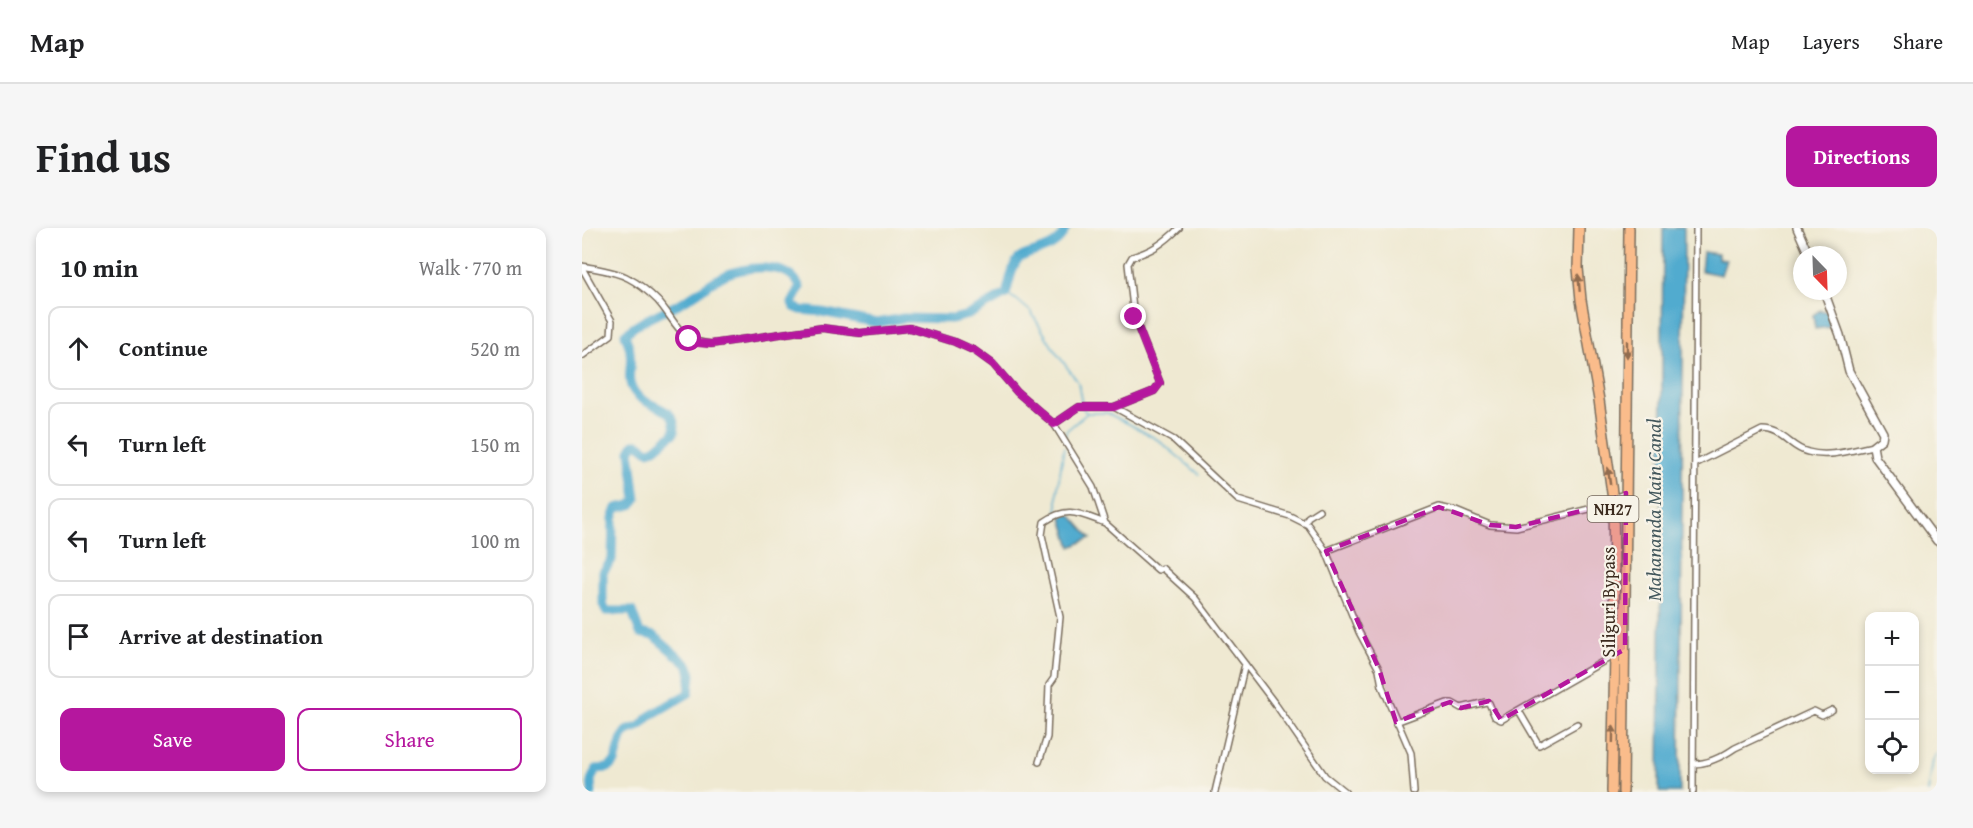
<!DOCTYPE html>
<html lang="en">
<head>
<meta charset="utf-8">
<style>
  :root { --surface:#fff; --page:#f6f6f6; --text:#202124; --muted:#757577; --line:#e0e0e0; --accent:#b5179e }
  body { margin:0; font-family:"Gentium Book Plus",serif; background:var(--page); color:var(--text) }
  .controls { position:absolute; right:18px; bottom:18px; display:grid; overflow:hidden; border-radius:12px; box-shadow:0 3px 9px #0003 }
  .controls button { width:54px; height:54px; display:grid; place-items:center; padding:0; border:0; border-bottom:2px solid var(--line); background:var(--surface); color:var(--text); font:30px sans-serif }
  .compass { position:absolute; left:1211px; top:18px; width:54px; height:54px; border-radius:50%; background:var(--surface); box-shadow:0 3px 9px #0003; rotate:157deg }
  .stop { position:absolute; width:18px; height:18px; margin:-14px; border:4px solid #b5179e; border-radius:50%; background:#fff }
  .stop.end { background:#b5179e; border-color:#fff; box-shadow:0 2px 6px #0008 }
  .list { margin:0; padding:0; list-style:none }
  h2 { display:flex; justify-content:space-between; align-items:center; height:78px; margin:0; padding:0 24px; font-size:26px }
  h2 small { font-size:20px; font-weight:400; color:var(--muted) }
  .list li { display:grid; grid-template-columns:39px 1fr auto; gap:18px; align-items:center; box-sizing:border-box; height:84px; margin:0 12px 12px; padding:0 12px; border:2px solid var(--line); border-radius:12px }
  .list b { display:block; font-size:22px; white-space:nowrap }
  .list em { font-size:20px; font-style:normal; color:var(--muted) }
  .actions { display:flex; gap:12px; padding:18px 24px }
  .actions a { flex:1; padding:14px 0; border:2px solid var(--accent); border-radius:12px; text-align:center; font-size:21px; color:var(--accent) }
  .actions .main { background:var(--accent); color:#fff }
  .icon { flex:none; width:33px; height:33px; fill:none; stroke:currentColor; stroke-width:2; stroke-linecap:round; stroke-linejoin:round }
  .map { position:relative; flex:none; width:1355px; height:564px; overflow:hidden; border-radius:12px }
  header { display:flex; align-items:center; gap:36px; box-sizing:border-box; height:84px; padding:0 30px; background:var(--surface); border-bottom:2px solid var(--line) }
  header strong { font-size:28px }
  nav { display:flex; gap:33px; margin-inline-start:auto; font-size:21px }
  .intro { display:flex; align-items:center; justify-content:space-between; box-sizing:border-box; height:144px; padding:0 36px }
  h1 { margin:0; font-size:42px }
  .button { padding:15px 27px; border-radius:12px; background:var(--accent); color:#fff; font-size:21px; font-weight:700 }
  main { display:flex; gap:36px; padding:0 36px }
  aside { flex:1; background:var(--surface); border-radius:12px; box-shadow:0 3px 9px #0003 }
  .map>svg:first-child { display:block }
  .water { fill:#51abcf; stroke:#466a76; stroke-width:1.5 }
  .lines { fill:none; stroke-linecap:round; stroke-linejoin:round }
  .stream { stroke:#51abcf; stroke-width:1.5 }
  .river { stroke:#51abcf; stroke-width:9 }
  .minor-casing { stroke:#7a6d5d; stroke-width:8 }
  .tertiary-casing { stroke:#7a6d5d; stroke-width:10 }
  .trunk-casing { stroke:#7a6d5d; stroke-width:12 }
  .minor { stroke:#fff; stroke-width:5 }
  .tertiary { stroke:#fff; stroke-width:7 }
  .trunk { stroke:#fabc8b; stroke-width:9 }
  .oneway { fill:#916c4f }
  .route { stroke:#b5179e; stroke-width:8 }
  .marked { fill:#b5179e; fill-opacity:0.2; stroke:#b5179e; stroke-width:4.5; stroke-dasharray:12 8; stroke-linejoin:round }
  .labels { text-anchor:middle; stroke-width:4.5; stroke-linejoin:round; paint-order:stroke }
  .shield { fill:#f7f3e8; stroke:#73665b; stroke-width:1.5 }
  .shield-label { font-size:16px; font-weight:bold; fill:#3b2a1e }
  .street-label { font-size:18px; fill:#3b2a1e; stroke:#f7f3e8 }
  .water-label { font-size:20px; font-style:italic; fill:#43575c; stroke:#f7f3e8 }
</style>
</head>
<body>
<header>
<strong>Map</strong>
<nav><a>Map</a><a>Layers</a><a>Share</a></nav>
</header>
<div class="intro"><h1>Find us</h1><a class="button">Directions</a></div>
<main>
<aside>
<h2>10 min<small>Walk · 770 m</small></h2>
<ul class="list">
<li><svg class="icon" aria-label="ahead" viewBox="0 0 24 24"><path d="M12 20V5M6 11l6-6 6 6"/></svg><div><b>Continue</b></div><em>520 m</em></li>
<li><svg class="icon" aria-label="left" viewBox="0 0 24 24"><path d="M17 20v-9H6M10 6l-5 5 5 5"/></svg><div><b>Turn left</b></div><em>150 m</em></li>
<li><svg class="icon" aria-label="left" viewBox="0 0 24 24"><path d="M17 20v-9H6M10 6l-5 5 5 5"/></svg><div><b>Turn left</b></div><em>100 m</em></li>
<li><svg class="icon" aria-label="arrive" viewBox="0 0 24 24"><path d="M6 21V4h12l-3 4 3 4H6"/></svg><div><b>Arrive at destination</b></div></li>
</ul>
<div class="actions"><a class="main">Save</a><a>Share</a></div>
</aside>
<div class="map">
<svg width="1355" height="564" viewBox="0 0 1355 564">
  <rect width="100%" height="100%" fill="#f7f3e8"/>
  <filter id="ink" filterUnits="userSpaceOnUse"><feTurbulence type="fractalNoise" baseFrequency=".0167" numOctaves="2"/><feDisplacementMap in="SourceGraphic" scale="12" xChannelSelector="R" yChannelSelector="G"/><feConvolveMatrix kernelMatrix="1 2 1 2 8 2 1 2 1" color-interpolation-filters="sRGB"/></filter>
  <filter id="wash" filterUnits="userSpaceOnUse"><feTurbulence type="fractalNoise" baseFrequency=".008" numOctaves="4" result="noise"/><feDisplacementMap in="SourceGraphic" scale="24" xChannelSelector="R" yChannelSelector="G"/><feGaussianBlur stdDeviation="1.35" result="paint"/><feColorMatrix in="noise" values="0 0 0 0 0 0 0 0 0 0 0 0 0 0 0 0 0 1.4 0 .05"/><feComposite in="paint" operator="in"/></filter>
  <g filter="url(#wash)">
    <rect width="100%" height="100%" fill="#efe9d2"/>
    <path class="water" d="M1081,0H1102L1098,564H1077Z
      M1121,24L1136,26V31L1144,32L1139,47L1119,43Z
      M1238,82L1246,84L1248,99L1233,101L1231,87Z
      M484,286H488L509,310L489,319L480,290Z"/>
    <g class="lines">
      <path class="stream" d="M424,66L435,72L449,84L473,123L496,154L500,177
        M501,181L505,185H525L549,197L576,212L617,246
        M483,211L484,203L504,186
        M475,285V265L482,219
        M1346,564L1351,532L1355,525"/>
      <path class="river" d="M10,564L9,552L14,541L26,540L33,534L40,510L45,503L58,498L69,487L107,465L109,447L107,438L72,408L58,405L50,383H24L21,376V344L30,332L31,290L35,280L49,277L54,271L48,223L52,216H57L66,223L73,221L92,205C96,177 70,182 56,168C41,154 51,141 48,124C48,117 44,112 43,106C60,91 80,85 100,74C113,67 125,57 139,49C160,38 209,32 218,60L210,75L212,79L219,82L240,84L295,95L321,90L370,91L386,87L424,66C427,56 429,43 434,34C442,20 474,28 484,0"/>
    </g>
  </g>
  <g filter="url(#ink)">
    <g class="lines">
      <g class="minor-casing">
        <path id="minor" d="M0,38C14,41 33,43 46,50C56,55 68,65 76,73C94,93 97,114 129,116L240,100L278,105L328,100L373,114L393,123L411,136L435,164L472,196L511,259L523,295L576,342L580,340L613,370L694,477L743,548L763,564
          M0,40L30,93L29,107L0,128
          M532,179L592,212L656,272L708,288L726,297L744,323L777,404L797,441L800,458L829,525L832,564
          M472,196L497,179H532L572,163L578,155L552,89L546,36L550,29C570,23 582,15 597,0
          M1113,236L1180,202C1202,202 1208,220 1226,224C1247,230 1270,222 1291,218
          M723,295L726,289L737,282
          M744,323L857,279L874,283L908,297L934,299L1007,281L1044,265
          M937,483L957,517L995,496
          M814,494L865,475H870L879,480L904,474L907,475L913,489L919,492L1043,421
          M457,534L465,509L467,457L472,450L478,389L460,307L462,294C486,277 498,286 523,295
          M1111,536C1126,536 1140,529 1153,520L1232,483L1240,487L1250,482
          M633,564L663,436
          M1111,564L1114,0"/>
      </g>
      <g class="tertiary-casing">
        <path id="tertiary" d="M1215,0L1227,27
          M1242,63L1258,107L1267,143L1301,205L1300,211L1291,218L1293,229L1355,313"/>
      </g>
      <g class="trunk-casing">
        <path id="trunk" d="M997,0L996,40L999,72L1017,172L1031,272L1033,426L1030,564
          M1041,564L1047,0"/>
      </g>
      <use href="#minor" class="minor"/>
      <use href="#tertiary" class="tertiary"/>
      <use href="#trunk" class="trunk"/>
    </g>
    <defs><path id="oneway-solid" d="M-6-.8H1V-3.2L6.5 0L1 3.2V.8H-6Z" transform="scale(1.5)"/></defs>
    <g class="oneway">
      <use href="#oneway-solid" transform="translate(997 55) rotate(-95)"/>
      <use href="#oneway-solid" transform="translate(1045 121) rotate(90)"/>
      <use href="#oneway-solid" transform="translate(1027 248) rotate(-98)"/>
      <use href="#oneway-solid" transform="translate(1031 506) rotate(-89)"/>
    </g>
  </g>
  <g class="lines" filter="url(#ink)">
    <path class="route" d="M107,111L116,115L129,116L240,100L278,105L328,100L373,114L393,123L411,136L435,164L472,196L497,179H532L572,163L578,155L552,89"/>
  </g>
  <path class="marked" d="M1044,265L1043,421L919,492L907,473L879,480L868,474L814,494L797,441L744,323L857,279L908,297L934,299L1007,281Z"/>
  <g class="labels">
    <rect class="shield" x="1005.5" y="268" width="51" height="26" rx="4.5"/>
    <g class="shield-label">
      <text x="1031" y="287">NH27</text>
    </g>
    <g class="street-label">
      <text transform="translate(1027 374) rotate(-90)" y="6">Siliguri Bypass</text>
    </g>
    <g class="water-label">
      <text transform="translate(1072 282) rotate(-90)" y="7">Mahananda Main Canal</text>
    </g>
  </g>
</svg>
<div class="controls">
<button>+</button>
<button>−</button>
<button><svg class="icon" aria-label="locate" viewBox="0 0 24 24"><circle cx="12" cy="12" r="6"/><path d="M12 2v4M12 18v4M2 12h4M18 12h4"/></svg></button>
</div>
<svg class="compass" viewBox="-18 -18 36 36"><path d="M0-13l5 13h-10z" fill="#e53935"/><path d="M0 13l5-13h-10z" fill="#757577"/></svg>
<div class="stop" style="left:107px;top:111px"></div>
<div class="stop end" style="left:552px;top:89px"></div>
</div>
</main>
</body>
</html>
